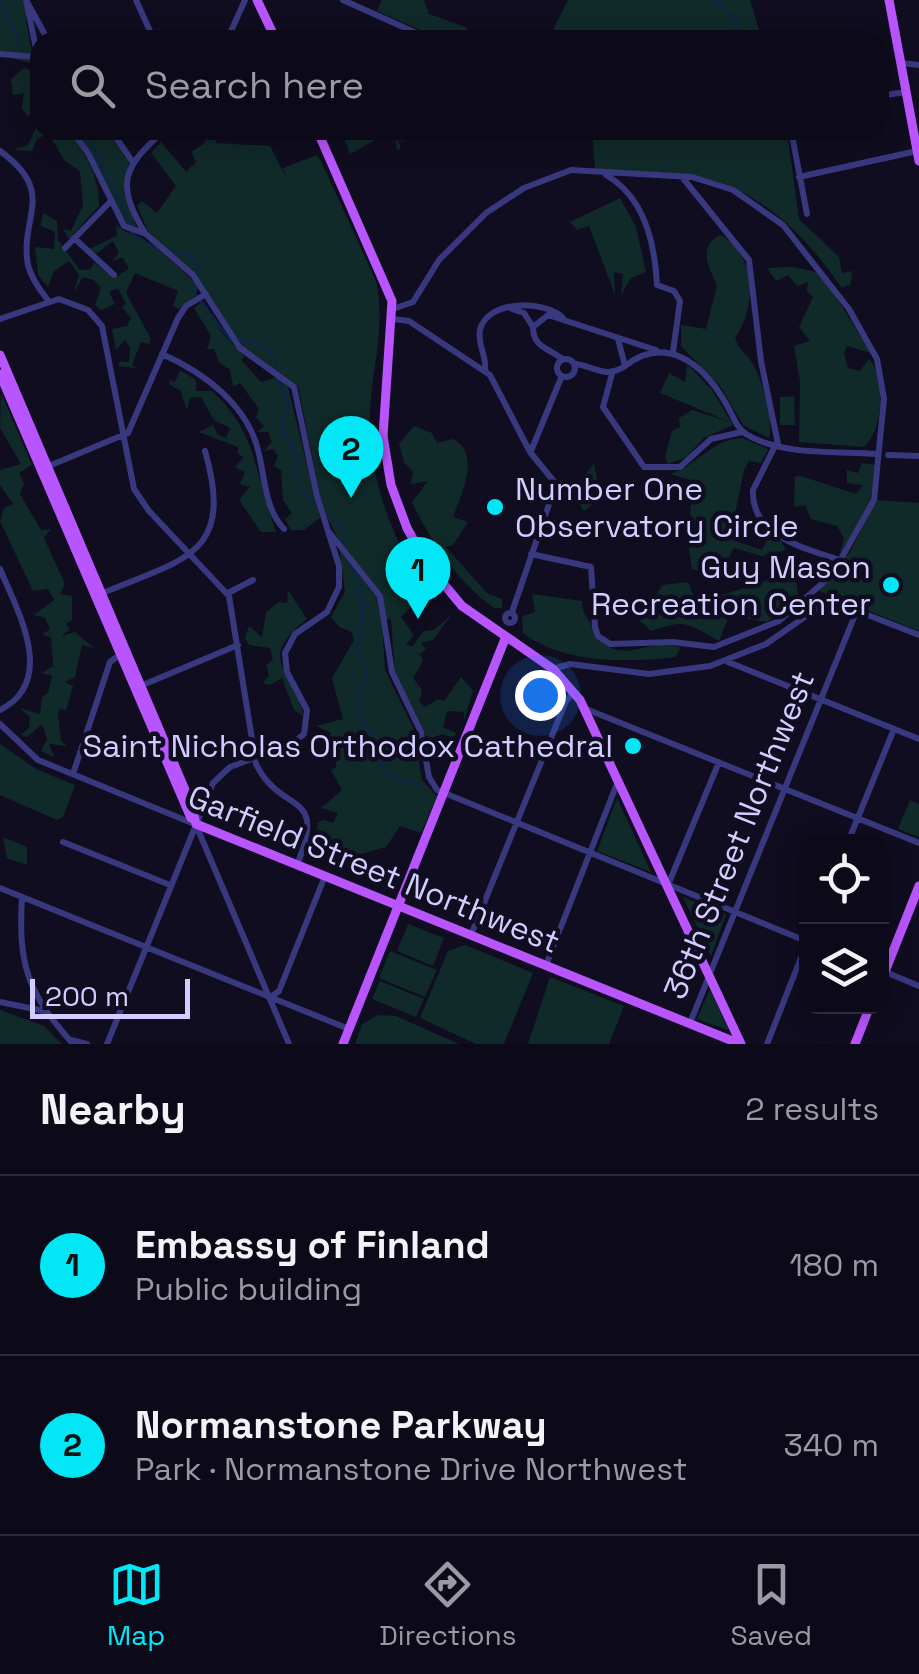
<!DOCTYPE html>
<html lang="en">
<head>
<meta charset="utf-8">
<style>
  :root { --surface:#0c0a18; --page:#1a1825; --text:#f1f3f6; --muted:#9a9aa2; --line:#2c2b37; --accent:#02e6f6 }
  body { margin:0; font-family:"Space Grotesk",sans-serif; background:var(--page); color:var(--text) }
  .controls { position:absolute; right:30px; bottom:30px; display:grid; overflow:hidden; border-radius:20px; box-shadow:0 5px 25px #0003 }
  .controls button { width:90px; height:90px; display:grid; place-items:center; padding:0; border:0; border-bottom:2px solid var(--line); background:var(--surface); color:var(--text); font:50px sans-serif }
  .scale { position:absolute; left:30px; bottom:25px; width:160px; box-sizing:border-box; padding-left:10px; border:5px solid #d1cdff; border-top:0; font-size:28px; line-height:35px; white-space:nowrap; color:#d1cdff; -webkit-text-stroke:8px #100d20; paint-order:stroke }
  .you { position:absolute; left:540px; top:695px; width:35px; height:35px; margin:-25px; border:8px solid #fff; border-radius:50%; background:#1a73e8; box-shadow:0 0 0 15px #1a73e833 }
  .badge { display:grid; place-items:center; width:65px; height:65px; border-radius:50%; background:var(--accent); color:#111; font-size:32px; font-weight:700 }
  .pin { position:absolute; translate:-50% -82px; filter:drop-shadow(0 2px 5px #0008) }
  .pin::after { content:''; position:absolute; top:52px; width:35px; height:30px; background:inherit; clip-path:polygon(0 0,100% 0,50% 100%) }
  .list { margin:0; padding:0; list-style:none }
  h2 { display:flex; justify-content:space-between; align-items:center; height:130px; margin:0; padding:0 40px; font-size:42px }
  h2 small { font-size:32px; font-weight:400; color:var(--muted) }
  .list li { display:grid; grid-template-columns:65px 1fr auto; gap:30px; align-items:center; box-sizing:border-box; height:180px; padding:0 40px; border-top:2px solid var(--line) }
  .list b { display:block; font-size:38px; white-space:nowrap }
  .list p { margin:0; font-size:32px; white-space:nowrap; color:var(--muted) }
  .list em { font-size:32px; font-style:normal; color:var(--muted) }
  .icon { flex:none; width:55px; height:55px; fill:none; stroke:currentColor; stroke-width:2; stroke-linecap:round; stroke-linejoin:round }
  .map { position:relative; flex:none; width:919px; height:1044px; overflow:hidden }
  .search { position:absolute; background:var(--surface); box-shadow:0 5px 25px #0003; left:30px; right:30px; top:30px; height:110px; display:flex; align-items:center; gap:25px; box-sizing:border-box; padding:0 35px; border-radius:30px; color:var(--muted); font-size:38px }
  .sheet { height:490px; background:var(--surface) }
  nav { display:flex; justify-content:space-around; align-items:center; box-sizing:border-box; height:140px; border-top:2px solid var(--line); background:var(--surface); font-size:28px; color:var(--muted) }
  nav a { display:grid; justify-items:center; gap:5px }
  nav .on { color:var(--accent) }
  .map>svg:first-child { display:block }
  .green { fill:#102a29 }
  .lines { fill:none; stroke-linecap:round; stroke-linejoin:round }
  .stream { stroke:#0c2445; stroke-width:2.5 }
  .minor { stroke:#38387f; stroke-width:6 }
  .major { stroke:#b955fe; stroke-width:9 }
  .poi-dot { fill:#02e6f6; stroke:#100d20; stroke-width:4 }
  .labels { text-anchor:middle; stroke-width:9; stroke-linejoin:round; paint-order:stroke }
  .poi-label { font-size:32px; fill:#d1cdff; stroke:#100d20; text-anchor:end }
  .street-label { font-size:32px; fill:#d1cdff; stroke:#100d20 }
</style>
</head>
<body>
<div class="map">
<svg width="919" height="1044" viewBox="0 0 919 1044">
  <rect width="100%" height="100%" fill="#100d20"/>
  <path class="green" d="M0,0H27L26,21L34,64L0,55Z
    M382,0H424L429,14L465,27L481,40H443L377,11Z
    M568,0H750L762,40H548Z
    M23,68L31,70L40,85V130H67C85,151 100,178 99,206L69,239L63,229L71,231L83,205L80,171L65,161L48,133L37,139L32,151L14,150L28,145L40,119L35,112L28,116L22,109L24,93L13,95L11,80Z
    M76,130H108L129,163L124,194L137,228L124,223Z
    M194,130H205L217,143L270,146L287,179L283,168L317,155L321,161L376,281C385,323 375,356 371,397C364,465 389,548 438,598L427,592L401,617L414,635L406,644L412,647L424,631L434,630L452,614L433,640L421,643L426,649L420,654L423,661L413,678L422,690L419,701L425,707L438,699L444,701L461,677L473,691L464,720V712L447,711L443,727L456,733L454,738L442,734L428,740L395,672L391,619L382,620L385,670L413,727L422,780L437,796L421,833L400,826L386,847L358,855L339,871L332,864L342,843L327,848L319,844L317,823L324,820L333,823L338,813L321,808L342,790L331,770L336,767V757L323,748L331,733L316,726L343,719L332,678L354,640L352,632L339,627L331,617L345,592L338,538L323,510L298,386L240,346L201,283L148,231L137,206L142,201L157,213L176,186L151,153L161,142L186,172L196,162L191,152L206,142Z
    M341,130H403L395,134L397,139L404,132L409,137L401,143L402,139L398,140L401,148L397,150L395,136L388,133L350,154Z
    M592,130H776L788,138L799,219L839,257L842,273L852,271L851,284L842,288C801,230 755,183 681,174C653,170 623,176 595,169Z
    M620,198L636,227L646,272L631,278L621,295L623,274L614,272L615,295L589,226L577,230L570,222Z
    M43,213L57,221L58,240L80,270L91,269L94,262L114,279L129,268L122,257L112,262L119,253L113,241L96,254L89,249L117,236L116,226L161,251L199,286L194,298L179,309L173,306L178,291L135,273L126,293L151,339L149,344L141,342L132,365L137,368L119,366V362H129L130,348L125,340L116,350L112,329L127,326L131,318L122,307L126,304L118,288L109,292L115,304L101,310L95,305L101,288L94,280L83,277L74,292L79,275L69,261L54,271L48,287L38,275L35,247L54,249L55,232L41,226Z
    M720,235C758,256 756,308 735,338C738,349 747,354 753,364C763,382 774,420 769,438L743,425L721,387L681,346V325L706,329L717,286C709,267 697,248 720,235Z
    M793,267L821,273L871,353L847,346L844,354L848,368L860,371L869,359C887,380 883,430 864,447L799,442L800,381L794,346L810,341L799,327L813,297L807,291L808,282L797,286L788,275L776,281L767,268Z
    M203,301L222,333L245,357L241,360L261,382L277,377L288,387L320,518L304,530H291L285,519L292,513L283,500L281,470L274,466L278,456L274,449L264,451L272,442L268,432H257L264,426L256,417L259,409L240,383L233,387L230,370L219,362L214,349H207L211,336L194,308Z
    M687,364L712,390L733,425L704,438L685,458L668,464L665,457L672,431L680,427L679,418L692,410L730,422L660,393L669,373L685,382Z
    M180,370L196,380V391H212C258,433 255,476 276,532H261L239,500L250,487L240,484L245,472L235,467L244,457L238,454V447L199,432L213,425L218,435L226,438L230,428L214,420L201,397L190,398L187,410L180,390L170,385L169,380L175,382Z
    M1,393L32,465L19,473L24,483L20,494L41,530L51,529L44,538L65,584L60,594L72,596V620L66,624L70,629L61,636L75,632L94,648L82,645L75,677L65,682L73,686L66,711L60,709L58,715L61,741L67,746L49,744L54,757L41,751L47,739L42,724L27,737L21,735L29,728L30,717L20,708L46,716L40,714L42,697L48,693L52,676L42,673L53,666L51,637L42,635L50,629L45,618L34,615L54,600L48,589L33,591L0,521L4,508L13,504L0,485V470L21,464L0,428Z
    M794,396L795,425H780V397Z
    M414,426L432,433L437,443L453,439C482,454 461,495 453,517L468,522L453,545L446,547L488,594L502,599V608H494C456,580 432,544 412,502L428,481L411,484L413,472L404,462L399,444Z
    M742,438L768,449L761,463L749,461L744,470L730,539L762,550L767,540L781,541L786,550L762,556L734,548L718,577L692,569L688,542L693,481L670,474C697,466 711,439 742,438Z
    M862,463L875,465L870,502L839,556L844,538L837,526L811,519L805,505L794,507L795,477L801,476L856,494L863,485L847,483V470L858,473Z
    M594,464L598,485L591,495L593,504L584,511L565,484L578,483Z
    M876,500L919,503V631L819,591L850,552Z
    M781,576L796,581L799,601L767,622L729,616L719,641C688,624 687,618 651,631L639,620L651,612L667,616L670,607L657,594L662,585L688,582L694,597L703,601Z
    M288,590L307,619C252,663 298,670 303,716L294,710L282,678L270,685L263,683L269,675L266,665L273,660L270,648L249,645L245,638L249,626L262,637L266,612L279,602L287,603Z
    M532,594L582,601C582,611 585,614 590,623C615,676 646,634 681,648L675,657C628,663 564,664 523,633L522,616L535,612Z
    M0,744L36,769L75,785L63,817L57,820L0,795Z
    M617,798L651,872L597,851Z
    M910,800L919,804V837L898,829Z
    M3,837L27,847V865L7,858Z
    M683,897L726,915L711,956Z
    M408,924L444,938L433,966L397,951Z
    M465,945L533,973L504,1044H476L420,1018L448,951Z
    M390,951L437,970L425,997L379,978Z
    M550,977L624,1006L609,1044H528Z
    M380,981L424,999L416,1017L372,999Z
    M710,989L728,1028V1030L697,1019Z
    M0,1010L44,1026L62,1044H0Z
    M378,1015L396,1016L459,1044H355L362,1024Z"/>
  <g class="lines">
    <path class="stream" d="M0,0C4,19 18,27 19,46
      M717,0L736,21L737,40
      M35,74L34,94L40,102
      M79,130L92,145L130,223L131,233L164,253
      M172,253L187,254L200,268L197,274
      M194,282V292L231,341
      M239,341C260,341 275,350 278,372
      M278,380L289,405C276,425 286,438 299,457C287,491 321,507 341,526L346,548
      M346,556L360,582L358,595L364,605L356,648L368,669C361,695 348,708 371,730L373,751L390,777L419,785"/>
    <path class="minor" d="M26,0L40,68
      M136,0L154,40
      M343,0L432,40
      M27,2L48,40
      M227,40L245,0
      M0,54L36,57
      M901,63L919,65
      M879,96L906,92
      M71,130L88,153L124,226L146,234L193,275L240,348L294,387L317,496L339,566V587L327,612L295,634L285,653L287,672L307,710L304,734L292,744L230,767L213,783L107,1044
      M111,130L132,161
      M791,130L807,214
      M0,151C58,193 19,216 28,265C31,278 39,289 47,299
      M606,175C645,197 655,243 657,285L674,291L680,301L673,352
      M682,177L749,260L761,361L778,444
      M799,177L917,151
      M145,233C115,183 123,167 165,130
      M74,238L114,275
      M65,248L110,202
      M393,309L413,302L439,260L486,213L524,188L571,170L692,177L733,190L783,225L849,309L877,359L884,399L874,500L832,575L779,621L714,647L673,642L610,644L598,636L595,627L591,567L531,554
      M512,309L524,313L533,327
      M0,319L59,299L88,310L102,326L134,489L149,511L229,596L256,764C282,817 328,788 297,865
      M393,319L409,321L490,375L530,452L556,484L512,612
      M162,354C205,373 249,406 259,454C265,479 265,509 284,529
      M561,358C548,348 533,347 533,327L548,315L656,350
      M557 368a9 9 0 1 1 18 0a9 9 0 1 1-18 0Z
      M576,364C596,367 606,379 625,366L618,339
      M625,366C666,334 703,364 725,402C732,412 735,427 746,434C781,456 838,451 877,454
      M485,370C487,356 477,344 480,330C487,299 546,300 563,318
      M612,374L603,407L644,467H680L711,439L742,432
      M776,444L753,490C751,538 807,548 842,561
      M531,451L561,378
      M888,455L919,456
      M44,468L128,433L178,318L186,306L206,294
      M329,532L380,596L392,672L421,732L429,777L437,790L806,941
      M0,569C17,610 58,681 0,710
      M228,593L253,580
      M98,595C181,559 236,558 205,451
      M505 618a5 5 0 1 1 10 0a5 5 0 1 1-10 0Z
      M728,662L919,739
      M553,669L570,664L649,674L710,666L766,644L829,600L919,635
      M138,687L238,645
      M586,709L919,843
      M0,724L38,760L192,823
      M73,774L110,662L122,653
      M196,825L289,1044
      M63,842L170,885
      M848,842L894,729
      M668,885L719,762
      M0,888L349,1029
      M22,897C18,965 27,992 73,1044
      M471,935L566,701L574,692
      M546,965L618,781
      M883,971L919,986
      M271,997L279,991L325,876
      M0,1002L44,1011
      M690,1023L857,610
      M71,1040L87,1044
      M767,1044L806,945"/>
    <path class="major" d="M257,0L276,40
      M889,0L919,161
      M317,130L392,301L383,436L391,485L407,528L427,564L462,606L553,669L580,700L741,1044
      M0,355L191,804L196,824
      M0,374L191,818
      M196,824L740,1044
      M882,979L919,886
      M343,1044L505,639
      M855,1044L870,1006"/>
  </g>
  <g class="poi-dot">
    <circle cx="495" cy="507" r="10"/>
    <circle cx="891" cy="585" r="10"/>
    <circle cx="633" cy="746" r="10"/>
  </g>
  <g class="labels">
    <g class="poi-label">
      <text x="515" y="500" text-anchor="start">Number One<tspan x="515" dy="37">Observatory Circle</tspan></text>
      <text x="871" y="578">Guy Mason<tspan x="871" dy="37">Recreation Center</tspan></text>
      <text x="613" y="757">Saint Nicholas Orthodox Cathedral</text>
    </g>
    <g class="street-label">
      <text transform="translate(739 835) rotate(-68)" y="11">36th Street Northwest</text>
      <text transform="translate(374 869) rotate(22)" y="11">Garfield Street Northwest</text>
    </g>
  </g>
</svg>
<div class="controls">
<button><svg class="icon" aria-label="locate" viewBox="0 0 24 24"><circle cx="12" cy="12" r="6"/><path d="M12 2v4M12 18v4M2 12h4M18 12h4"/></svg></button>
<button><svg class="icon" aria-label="layers" viewBox="0 0 24 24"><path d="M12 4l9 5-9 5-9-5zM3 14l9 5 9-5"/></svg></button>
</div>
<div class="scale">200 m</div>
<div class="you"></div>
<div class="pin badge" style="left:418px;top:619px">1</div>
<div class="pin badge" style="left:351px;top:498px">2</div>
<div class="search"><svg class="icon" aria-label="search" viewBox="0 0 24 24"><circle cx="10" cy="10" r="6"/><path d="M15 15l6 6"/></svg>Search here</div>
</div>
<section class="sheet">
<h2>Nearby<small>2 results</small></h2>
<ul class="list">
<li><span class="badge">1</span><div><b>Embassy of Finland</b><p>Public building</p></div><em>180 m</em></li>
<li><span class="badge">2</span><div><b>Normanstone Parkway</b><p>Park · Normanstone Drive Northwest</p></div><em>340 m</em></li>
</ul>
</section>
<nav>
<a class="on"><svg class="icon" aria-label="map" viewBox="0 0 24 24"><path d="M3 6l6-2 6 2 6-2v14l-6 2-6-2-6 2zM9 4v14M15 6v14"/></svg>Map</a>
<a><svg class="icon" aria-label="directions" viewBox="0 0 24 24"><path d="M12 3l9 9-9 9-9-9zM9 14v-3h6M13 9l2 2-2 2"/></svg>Directions</a>
<a><svg class="icon" aria-label="saved" viewBox="0 0 24 24"><path d="M7 4h10v16l-5-4-5 4z"/></svg>Saved</a>
</nav>
</body>
</html>
